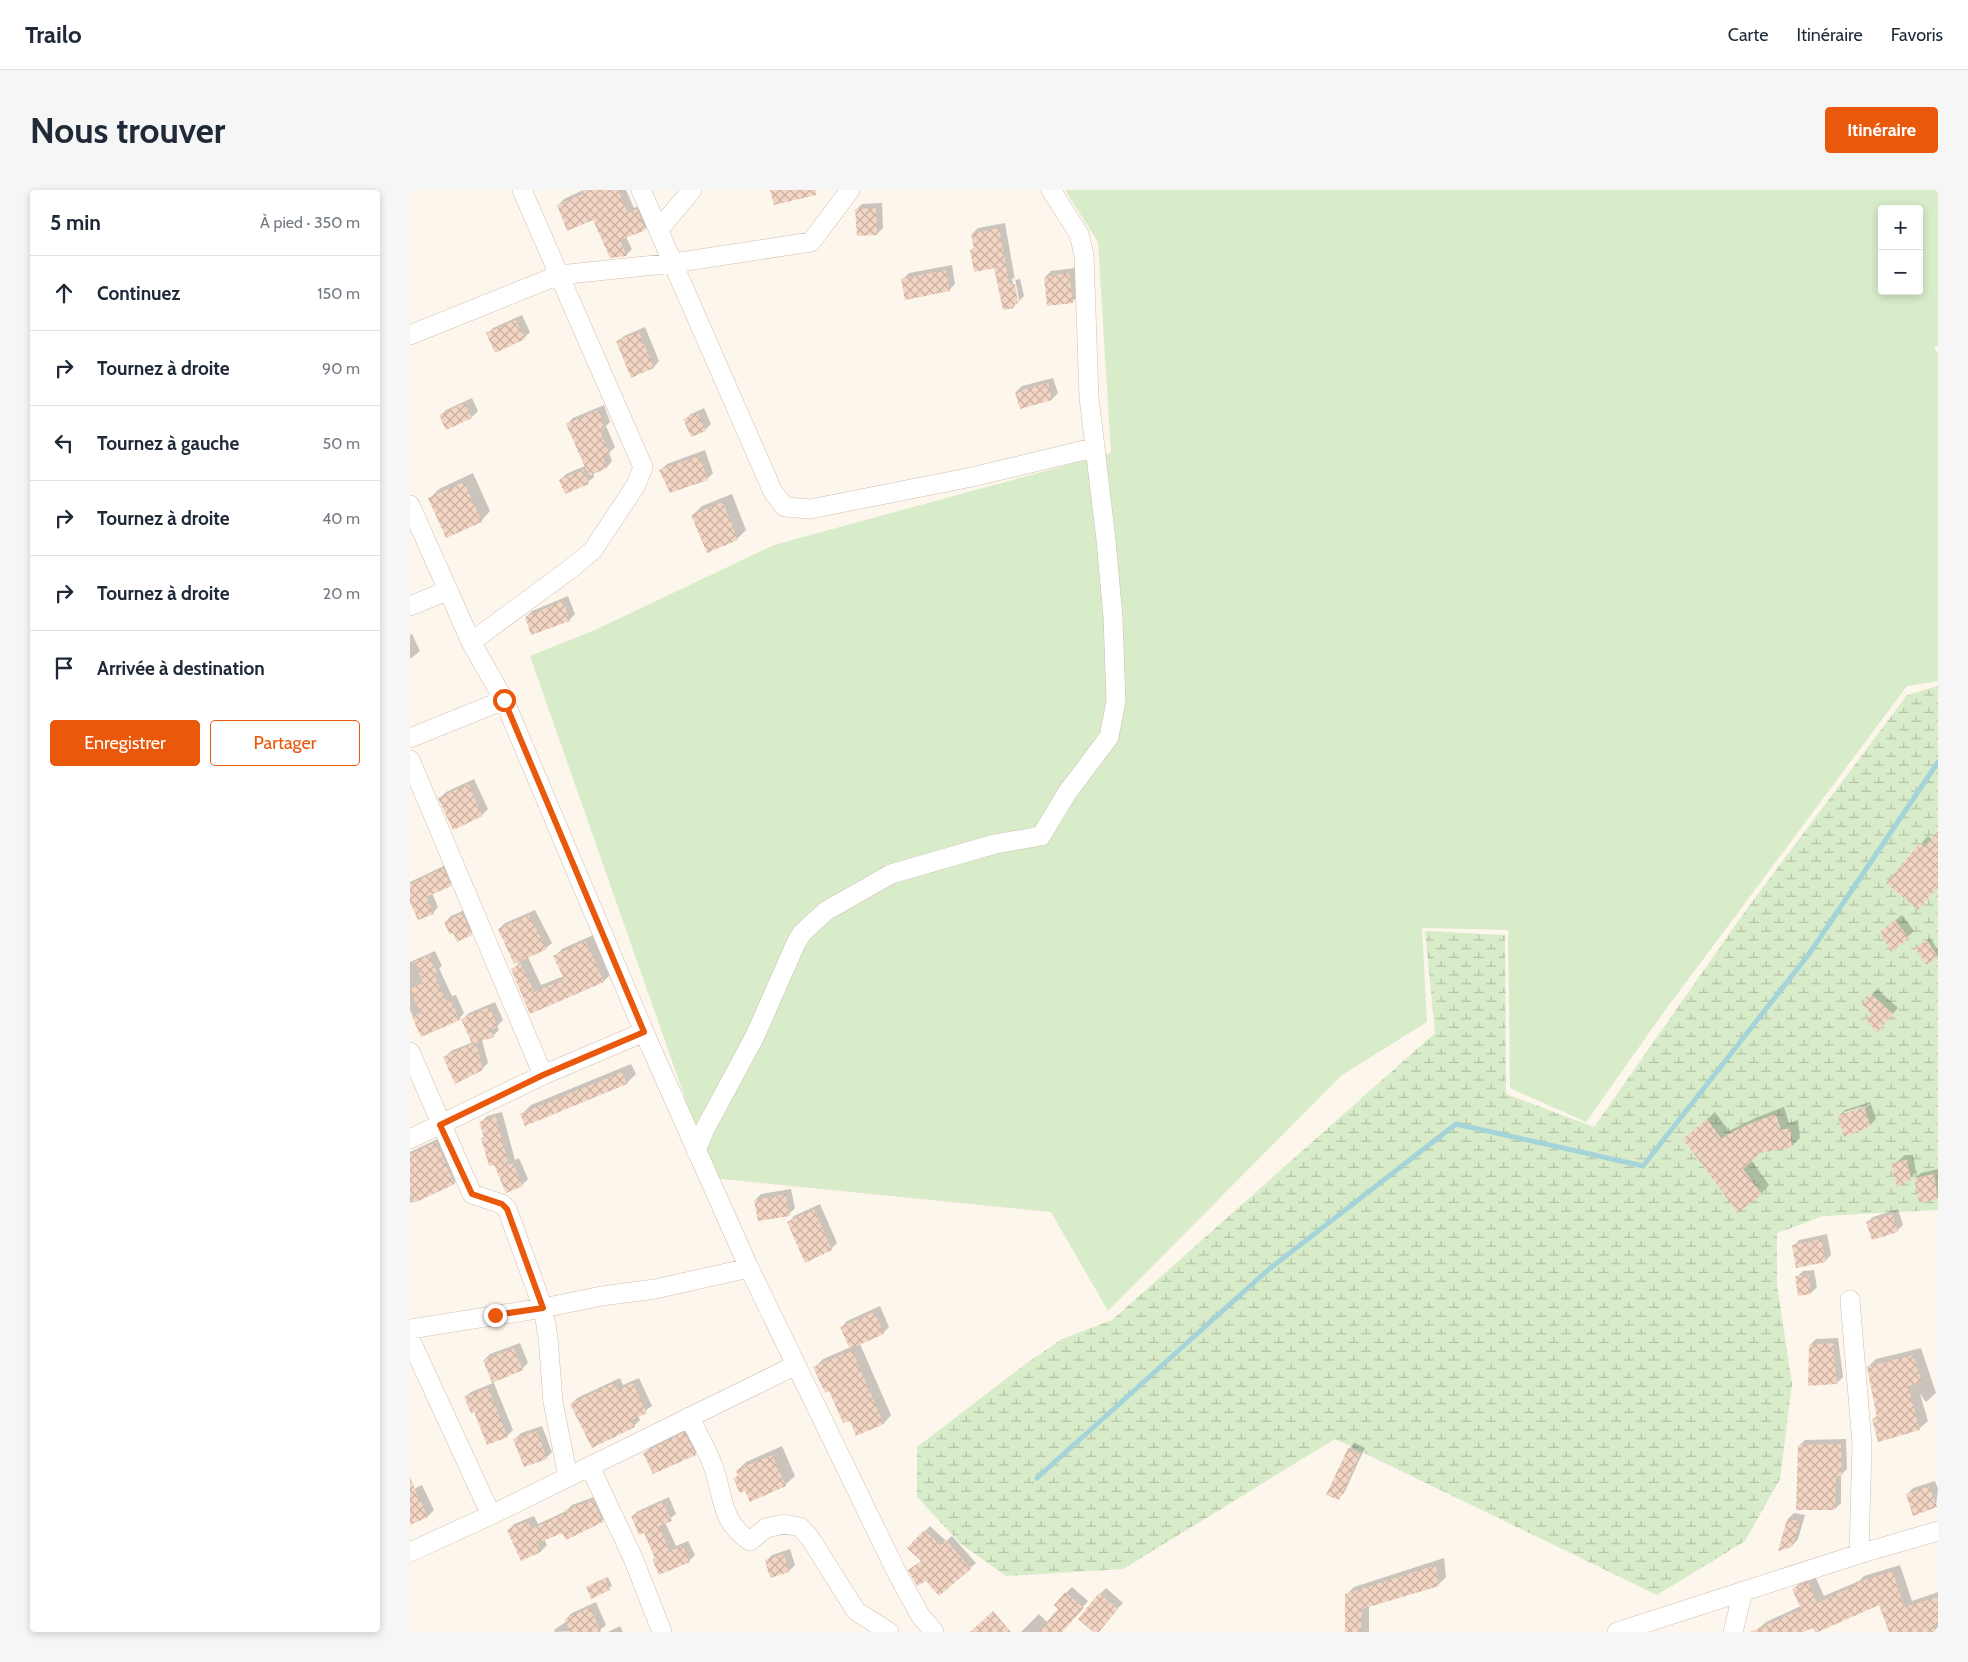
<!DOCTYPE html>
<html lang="fr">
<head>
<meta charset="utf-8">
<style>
  :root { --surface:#fff; --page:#f6f6f7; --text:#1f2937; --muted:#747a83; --line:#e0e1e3; --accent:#ea580c }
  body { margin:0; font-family:Cabin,sans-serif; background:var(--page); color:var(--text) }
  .controls { position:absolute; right:15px; top:15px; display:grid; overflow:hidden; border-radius:5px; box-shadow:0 2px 8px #0003 }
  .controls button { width:45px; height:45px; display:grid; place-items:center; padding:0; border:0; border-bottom:1px solid var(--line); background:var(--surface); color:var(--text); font:25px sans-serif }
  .stop { position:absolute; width:15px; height:15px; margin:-11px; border:4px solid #ea580c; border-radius:50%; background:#fff }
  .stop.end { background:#ea580c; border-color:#fff; box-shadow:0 1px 5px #0008 }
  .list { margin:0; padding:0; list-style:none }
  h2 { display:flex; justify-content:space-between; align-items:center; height:65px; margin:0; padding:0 20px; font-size:21px }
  h2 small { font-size:16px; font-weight:400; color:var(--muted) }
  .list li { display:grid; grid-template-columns:32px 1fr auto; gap:15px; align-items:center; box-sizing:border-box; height:75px; padding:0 20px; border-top:1px solid var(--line) }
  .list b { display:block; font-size:19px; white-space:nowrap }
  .list em { font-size:16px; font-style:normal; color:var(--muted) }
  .actions { display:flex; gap:10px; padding:15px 20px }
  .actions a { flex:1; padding:11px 0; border:1px solid var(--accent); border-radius:5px; text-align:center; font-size:18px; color:var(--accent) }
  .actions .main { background:var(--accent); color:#fff }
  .icon { flex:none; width:28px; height:28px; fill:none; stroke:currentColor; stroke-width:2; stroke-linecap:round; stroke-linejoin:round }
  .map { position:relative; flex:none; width:1528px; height:1442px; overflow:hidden; border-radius:5px }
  header { display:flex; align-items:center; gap:30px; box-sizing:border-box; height:70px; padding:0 25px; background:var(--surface); border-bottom:1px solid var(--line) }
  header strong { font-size:24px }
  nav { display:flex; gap:28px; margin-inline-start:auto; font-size:18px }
  .intro { display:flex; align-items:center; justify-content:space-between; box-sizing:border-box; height:120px; padding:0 30px }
  h1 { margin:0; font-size:35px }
  .button { padding:12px 22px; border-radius:5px; background:var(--accent); color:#fff; font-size:18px; font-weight:700 }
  main { display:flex; gap:30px; padding:0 30px }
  aside { flex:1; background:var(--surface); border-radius:5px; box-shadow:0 2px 8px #0003 }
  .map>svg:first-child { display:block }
  .grass { fill:#d8ecc9; fill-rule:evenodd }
  .wetland { fill:url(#wetland-marsh) }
  .shadow { fill:#0003; fill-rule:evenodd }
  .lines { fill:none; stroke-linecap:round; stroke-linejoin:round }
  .stream { stroke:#a5d3da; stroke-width:5 }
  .building { fill:url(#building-cross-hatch) }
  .minor-casing { stroke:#d1beb0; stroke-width:20 }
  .minor { stroke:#fff; stroke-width:19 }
  .route { stroke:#ea580c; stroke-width:6 }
</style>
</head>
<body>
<header>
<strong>Trailo</strong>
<nav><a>Carte</a><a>Itinéraire</a><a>Favoris</a></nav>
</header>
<div class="intro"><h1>Nous trouver</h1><a class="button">Itinéraire</a></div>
<main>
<aside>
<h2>5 min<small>À pied · 350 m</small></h2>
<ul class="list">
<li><svg class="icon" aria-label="ahead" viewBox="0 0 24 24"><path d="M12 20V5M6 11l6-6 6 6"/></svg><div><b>Continuez</b></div><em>150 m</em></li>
<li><svg class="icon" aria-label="right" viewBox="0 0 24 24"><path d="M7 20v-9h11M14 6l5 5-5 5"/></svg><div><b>Tournez à droite</b></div><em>90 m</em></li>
<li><svg class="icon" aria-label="left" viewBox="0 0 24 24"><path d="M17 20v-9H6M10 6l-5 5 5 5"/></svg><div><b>Tournez à gauche</b></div><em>50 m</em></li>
<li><svg class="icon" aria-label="right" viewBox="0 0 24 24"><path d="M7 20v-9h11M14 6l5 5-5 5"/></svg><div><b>Tournez à droite</b></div><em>40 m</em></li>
<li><svg class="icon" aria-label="right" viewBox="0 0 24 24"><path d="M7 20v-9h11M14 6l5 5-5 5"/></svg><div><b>Tournez à droite</b></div><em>20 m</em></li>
<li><svg class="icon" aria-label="arrive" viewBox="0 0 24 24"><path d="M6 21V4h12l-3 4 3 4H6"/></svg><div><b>Arrivée à destination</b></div></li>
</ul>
<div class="actions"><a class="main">Enregistrer</a><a>Partager</a></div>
</aside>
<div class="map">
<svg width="1528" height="1442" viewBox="0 0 1528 1442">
  <defs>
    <pattern id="wetland-marsh" width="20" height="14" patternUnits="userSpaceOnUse" patternTransform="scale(1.25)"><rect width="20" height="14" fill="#d8ecc9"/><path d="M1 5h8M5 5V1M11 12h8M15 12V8" fill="none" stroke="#b4c2a5"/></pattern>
    <pattern id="building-cross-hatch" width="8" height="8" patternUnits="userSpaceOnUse" patternTransform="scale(1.25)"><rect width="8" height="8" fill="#f3d5c3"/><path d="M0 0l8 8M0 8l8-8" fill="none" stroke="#cab0a1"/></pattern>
  </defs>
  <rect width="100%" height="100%" fill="#fdf6ec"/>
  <path class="grass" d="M655,0H1528V155L1524,158L1528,164V491L1497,496L1256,819L1176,932L1100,898L1098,740L1012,738L1017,832L932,885L698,1121L641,1022L303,988L120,466L185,440L364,355L701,263L688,52ZM1472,19H1509V101H1472Z"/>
  <path class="wetland" d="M1528,496V1020L1413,1026L1367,1043V1095L1382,1194L1370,1289L1335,1351L1247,1405L925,1249L713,1379L596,1386L551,1354L507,1307V1257L617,1173L652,1149L702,1130L1025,843L1015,741L1095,745L1096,904L1184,937L1336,720L1497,505Z"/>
  <path class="shadow" d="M173,0H216L224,18L233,14L241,33L235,39L216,47L222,59L216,65L183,29L148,15L154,9Z
    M472,13L473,38L467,44L446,20L452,14Z
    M595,33L605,90L610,89L614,106L603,117L585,77L561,60L565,57L562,44L568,38ZM602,88H605L609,110L607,113Z
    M542,75L545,94L539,100L493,89L499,83Z
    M665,78L668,106L662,112L635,87L641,81Z
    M112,125L120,142L114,148L77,144L83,138Z
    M235,137L249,171L244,177L208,152L214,146Z
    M643,188L648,203L642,209L606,202L612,196Z
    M62,208L68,221L62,227L36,239L30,226L36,220Z
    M194,215L200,232L196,236L205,257L199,263L202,271L197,277L183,283L184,287L178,292L150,290L156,284L175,276L157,234L163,228Z
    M294,218L301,234L295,240L275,230L281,224Z
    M295,260L303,283L297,289L251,280L257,274Z
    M63,283L80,321L71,331L20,308L29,299Z
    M322,304L336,340L327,349L283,325L292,316Z
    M158,406L165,424L159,430L116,427L122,421Z
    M2,444L10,461L0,469V445Z
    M64,589L78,619L72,625L30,608L36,602Z
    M1528,643V700L1511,654L1518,646L1522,650Z
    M38,674L46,690L40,695L22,703L28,717L23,723L0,714V692Z
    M57,719L67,738L61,744L35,732L41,726Z
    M125,720L142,753L136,758L118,767L131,795L154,786L145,766L152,759L183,745L201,784L194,791L120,823L102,780L112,770L89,739L95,733Z
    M1492,725L1504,741L1482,760L1471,742Z
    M1520,748L1528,760V765L1516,773L1509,756Z
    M25,761L32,776L29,778L42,806L46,805L54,823L49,829L11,845L0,820V772Z
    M1467,799L1488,818L1472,835L1453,814Z
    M85,812L93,830L87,836L89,840L83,846L72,850L78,873L72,879L35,867L41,861L63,852L53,829L59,823Z
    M221,874L226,884L217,893L112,924L121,915Z
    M1460,912L1466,929L1460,935L1429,926L1435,920ZM1460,914V916L1434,925V922Z
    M1374,917L1379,933L1388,930L1390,948L1382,956L1350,962L1341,970L1359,995L1351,1004L1275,949L1305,922L1319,941L1345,928Z
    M92,922L105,970L109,968L118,989L112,995L84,973L80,975L71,932L77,926Z
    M32,947L50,987L44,993L0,1013V962Z
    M1495,965H1503L1506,982L1500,988L1483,975Z
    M1528,979V1007L1510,1012L1505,989L1511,983Z
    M381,999L385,1018L379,1024L345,1010L351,1004Z
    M410,1014L427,1053L421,1059L379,1032L384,1026Z
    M1488,1019L1493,1035L1487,1041L1457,1032L1463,1027Z
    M1417,1044L1421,1065L1415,1071L1384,1056L1389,1050Z
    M1404,1080L1407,1097L1401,1103L1387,1087L1393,1081Z
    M470,1116L479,1137L473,1143L450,1154L481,1225L474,1233L447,1244L441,1229L405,1177L413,1169L441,1157L432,1137L437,1131Z
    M1428,1148L1433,1187L1427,1193L1400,1155L1406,1149Z
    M110,1153L118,1173L112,1179L83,1191L103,1240L97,1246L65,1220L55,1207L61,1202L83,1193L74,1170L80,1164Z
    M1511,1158L1526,1203L1516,1212L1510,1204L1518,1231L1510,1238L1469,1250L1463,1229L1468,1225L1458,1177L1466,1169Z
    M210,1188L213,1195L229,1188L242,1216L228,1226L230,1230L224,1236L162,1214L167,1208Z
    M284,1234L294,1255L285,1264L235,1263L244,1254Z
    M132,1236L142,1262L136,1268L105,1249L111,1243Z
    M1436,1249L1437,1279L1431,1285V1313L1425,1319L1389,1256L1395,1250Z
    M945,1253L955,1258L934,1303L928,1309L939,1259Z
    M372,1256L385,1286L375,1295L335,1299L324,1289L329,1284L327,1281L336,1272Z
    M1525,1291L1528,1299L1526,1316L1497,1304L1503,1298Z
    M12,1295L24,1320L18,1326L0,1334V1301Z
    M189,1305L198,1325L193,1330L156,1348L153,1341L134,1349L137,1355L131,1361L111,1369L99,1340L104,1334L124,1326L128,1334L156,1321L162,1315Z
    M259,1307L266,1324L255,1332L266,1356L278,1351L285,1365L279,1371L243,1369L246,1366L235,1341L222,1327L228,1321Z
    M1384,1323L1395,1325L1388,1349L1382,1356L1378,1329Z
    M520,1336L536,1351L542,1346L566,1373L529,1405L516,1389L500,1380L512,1370L499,1358Z
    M380,1359L385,1375L379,1381L361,1386L356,1371L362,1365Z
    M1034,1368L1036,1387L1028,1395L959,1415V1442H936V1405L944,1397Z
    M1490,1375L1502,1411L1528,1402V1437L1525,1440L1480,1442L1470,1413L1390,1442H1350L1348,1439L1356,1432L1391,1416L1383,1399L1391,1392L1405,1386L1414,1406L1449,1391L1454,1386Z
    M198,1387L202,1396L182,1407L178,1397Z
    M662,1397L678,1411L651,1442H611L629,1424L638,1433L650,1419L656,1403Z
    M696,1398L713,1413L685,1442L690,1404Z
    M186,1412L196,1435L190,1440L145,1442L144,1440L157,1431L156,1429L162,1423Z
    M210,1436L213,1442H198Z"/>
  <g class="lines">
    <path class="stream" d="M627,1288L858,1080L1046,934L1233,976L1399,764L1528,572"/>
  </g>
  <path class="building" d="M172,0H208L218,23L227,19L236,40L210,50L217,66L200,68L183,30L157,41L147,15L173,4Z
    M360,0H406V5L364,15Z
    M466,18L467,45L447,46L445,19Z
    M589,38L600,95L605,94L608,113L603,115L604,118L593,120L584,78L564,82L560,60L564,59L561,44Z
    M536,80L540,101L495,110L491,89Z
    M659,83L663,113L637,116L634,87Z
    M106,130L115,149L85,163L76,143Z
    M229,142L244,178L221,188L206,151Z
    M638,193L642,210L610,219L605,202Z
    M55,213L62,228L36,240L29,225Z
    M188,220L195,238L190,241L200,264L193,267L197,278L179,286L156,234Z
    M288,223L296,241L281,247L273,229Z
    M289,266L298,290L260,303L249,280Z
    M173,279L179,294L155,304L149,290Z
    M54,292L72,332L36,348L18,308Z
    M313,312L328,350L297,363L281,325Z
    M153,411L160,431L121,445L115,427Z
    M58,594L73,626L43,640L28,608Z
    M1528,641V697L1508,720L1476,693L1510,653L1515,657Z
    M33,678L41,696L16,707L24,724L8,730L0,712V694Z
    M51,724L54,727L62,745L47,752L43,743L40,745L34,732Z
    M119,725L137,759L104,774L88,739Z
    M1485,730L1499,748L1481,762L1470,742Z
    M1517,750L1528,767L1516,775L1505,758Z
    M176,751L194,792L120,824L101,779L111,774L124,802L154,789L143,766Z
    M19,765L27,782L24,784L36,811L40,809L50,830L11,847L2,827L10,823L0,799L13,793L4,772Z
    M1461,804L1483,824L1467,843L1456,829L1462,824L1451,814Z
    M79,817L88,837L81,840L84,847L66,853L73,880L45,894L33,867L62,854L51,829Z
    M212,882L217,894L115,936L110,924Z
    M1454,917L1461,936L1434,947L1428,926Z
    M1366,924L1371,940L1380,938L1382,957L1351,963L1333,979L1352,1004L1328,1023L1273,949L1297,929L1311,948L1336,935Z
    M86,927L99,975L103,973L113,996L96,1003L84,975L79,976L71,948L74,947L69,932Z
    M26,952L45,994L4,1013L0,1004V964Z
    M1497,970L1501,989L1487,997L1481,974L1488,971Z
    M1524,984L1528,1009L1509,1013L1504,988Z
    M376,1004L380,1026L348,1031L344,1010Z
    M404,1019L422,1060L395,1073L377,1032Z
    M1482,1024L1488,1042L1462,1050L1456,1032Z
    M1411,1049L1416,1072L1386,1078L1382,1055Z
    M1399,1085L1401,1104L1388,1106L1385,1086Z
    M464,1122L474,1144L440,1159L430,1137Z
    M1423,1153L1427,1194L1398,1196L1399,1155Z
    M104,1158L113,1180L82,1193L73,1170Z
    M442,1160L474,1234L446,1246L440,1231L433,1233L419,1201L415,1203L403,1177Z
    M1503,1165L1512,1192L1498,1196L1510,1240L1468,1252L1462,1229L1467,1228L1457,1177Z
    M204,1193L207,1200L223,1193L237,1223L222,1230L225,1237L182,1258L160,1214Z
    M78,1198L98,1247L77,1255L64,1222L61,1223L54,1207Z
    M127,1241L137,1269L114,1277L103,1249Z
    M274,1242L286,1265L243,1284L233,1263Z
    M1431,1254L1432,1286L1426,1287L1425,1320H1386L1388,1255Z
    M938,1258L950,1264L929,1310L916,1305Z
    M362,1265L376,1296L340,1312L335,1301L330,1303L323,1288L328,1286L326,1280Z
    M0,1288L18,1327L0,1335Z
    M1519,1296L1527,1317L1503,1326L1496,1304Z
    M183,1310L193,1332L156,1350L152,1343L128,1353L131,1362L111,1371L97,1340L118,1331L121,1339L156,1323L155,1320Z
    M253,1312L262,1331L249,1336L260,1361L273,1356L280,1372L249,1385L242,1369L245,1368L234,1343L229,1345L221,1326Z
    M1377,1329L1390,1331L1382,1357L1368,1361Z
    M514,1340L530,1355L536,1350L561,1379L529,1406L516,1391L507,1396L498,1380L511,1371L497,1358Z
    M374,1364L379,1382L360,1388L355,1370Z
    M1026,1375L1029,1396L952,1419L951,1442H935V1404Z
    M1483,1381L1494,1417L1528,1407V1434L1523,1436L1526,1442H1479L1469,1415L1408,1442H1405L1403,1438L1393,1442H1340L1391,1419L1382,1399L1396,1393L1398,1392L1407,1413L1446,1395L1445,1393Z
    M195,1388L200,1400L181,1409L176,1397Z
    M655,1402L674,1418L652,1442H628L648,1419L644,1415Z
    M689,1403L708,1419L689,1442H683L668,1429Z
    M180,1417L191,1442H160L155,1429Z
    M583,1421L601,1442H560Z"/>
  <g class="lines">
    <g class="minor-casing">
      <path id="minor" d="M231,0L363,302L375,317L400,319L562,287L683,258
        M249,39L282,0
        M0,145L149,85L264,73L401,52L440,0
        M0,315L61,452L94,510L234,842L339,1078L486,1381L510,1425L524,1442
        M0,416L37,401
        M61,452L163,377L183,360L226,295L233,277L112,0
        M0,548L94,510
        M0,570L133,885
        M0,862L62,1004L92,1014L97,1019L133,1118L138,1147L143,1212L158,1287
        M0,949L133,885L234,842
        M286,961L295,939L345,846L386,753L392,743L416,721L481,684L585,654L631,646L657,603L699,547L706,511L703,427L696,350L679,207L674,65L669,44L641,0
        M1440,1110L1452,1254L1449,1364
        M0,1139L133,1118L192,1106L245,1099L339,1078
        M0,1149L81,1325
        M279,1227C287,1243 297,1259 303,1276C314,1306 310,1332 340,1351L356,1338L374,1334L390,1337L400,1348L446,1421L479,1442
        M180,1277L223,1368L252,1442
        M0,1362L81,1325L386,1175
        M1207,1442L1449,1364L1528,1341
        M1323,1442L1333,1401"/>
    </g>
    <use href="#minor" class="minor"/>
  </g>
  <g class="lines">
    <path class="route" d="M85,1125L133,1118L97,1019L92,1014L62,1004L30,935L133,885L234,842L94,510"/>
  </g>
</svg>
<div class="controls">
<button>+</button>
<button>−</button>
</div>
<div class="stop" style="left:94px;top:510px"></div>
<div class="stop end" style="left:85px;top:1125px"></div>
</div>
</main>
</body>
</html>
